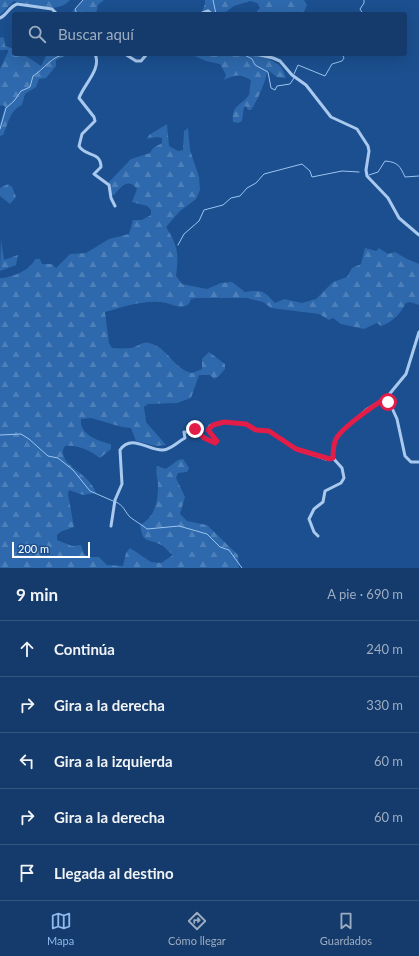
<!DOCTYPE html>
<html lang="es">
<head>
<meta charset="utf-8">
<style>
  :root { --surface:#143b6b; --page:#1d4271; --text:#f1f3f6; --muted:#9dadc1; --line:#33557e; --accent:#90b9f0 }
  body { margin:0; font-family:Lato,sans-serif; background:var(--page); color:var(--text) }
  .scale { position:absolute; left:12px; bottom:10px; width:78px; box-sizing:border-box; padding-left:4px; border:2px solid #fff; border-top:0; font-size:11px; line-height:14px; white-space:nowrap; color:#fff; -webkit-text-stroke:3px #1b4f8f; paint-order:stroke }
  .stop { position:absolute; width:12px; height:12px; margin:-9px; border:3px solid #e11d48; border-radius:50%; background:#fff }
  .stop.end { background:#e11d48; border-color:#fff; box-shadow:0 1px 4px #0008 }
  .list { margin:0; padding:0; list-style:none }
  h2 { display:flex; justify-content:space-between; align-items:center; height:52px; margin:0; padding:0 16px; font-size:17px }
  h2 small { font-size:13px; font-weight:400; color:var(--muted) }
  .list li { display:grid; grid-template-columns:26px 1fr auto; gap:12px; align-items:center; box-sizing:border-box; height:56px; padding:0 16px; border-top:1px solid var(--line) }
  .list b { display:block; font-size:15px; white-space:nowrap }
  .list em { font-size:13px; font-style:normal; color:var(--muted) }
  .icon { flex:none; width:22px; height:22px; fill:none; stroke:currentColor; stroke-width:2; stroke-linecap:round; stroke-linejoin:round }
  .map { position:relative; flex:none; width:419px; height:568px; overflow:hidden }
  .search { position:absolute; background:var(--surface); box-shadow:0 4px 16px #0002; left:12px; right:12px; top:12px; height:44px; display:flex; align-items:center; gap:10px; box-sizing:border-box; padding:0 14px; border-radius:4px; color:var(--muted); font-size:15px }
  .sheet { height:332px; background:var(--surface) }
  nav { display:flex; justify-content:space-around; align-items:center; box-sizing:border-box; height:56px; border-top:1px solid var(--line); background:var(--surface); font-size:11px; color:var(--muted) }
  nav a { display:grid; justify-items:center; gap:2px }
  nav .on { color:var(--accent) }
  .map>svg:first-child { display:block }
  .forest { fill:url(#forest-firs) }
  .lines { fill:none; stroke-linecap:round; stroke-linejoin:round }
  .stream { stroke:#9cc4f0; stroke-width:1 }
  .minor { stroke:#a9c9ee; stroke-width:3 }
  .route { stroke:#e11d48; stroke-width:5 }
</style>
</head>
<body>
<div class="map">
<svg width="419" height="568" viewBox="0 0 419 568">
  <defs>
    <pattern id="forest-firs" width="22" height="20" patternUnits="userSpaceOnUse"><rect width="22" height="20" fill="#2e69ad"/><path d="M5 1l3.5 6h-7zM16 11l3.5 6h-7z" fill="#4d80b9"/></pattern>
  </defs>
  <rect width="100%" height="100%" fill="#1b4f8f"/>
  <path class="forest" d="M0,0H70C57,15 31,5 14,1L0,15Z
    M83,0H104L98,5L96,14H70Z
    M205,0H304L307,5L303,14H255L260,8L257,3L250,1L234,6L223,14H201L205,4Z
    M2,37L4,38L5,46L14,49V54H23L41,66L47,54H70L56,60V66L46,78L39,79L36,87L25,94L22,105C10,110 8,124 3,135L0,136V124L5,107L3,105L0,106V69L8,52V50H0V38Z
    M190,54C211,54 260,51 276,63C282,66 284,72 286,78L277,77L268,70C264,85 259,98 251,110H248L246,106L244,107L242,121L238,123L233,122C231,105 241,106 249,95L251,80C240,74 236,74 224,80L226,75L220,64L206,61Z
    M167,124L169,146L178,151L183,150L184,131L188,128L190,150L199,177L200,190L196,199L180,211L166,227C178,247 179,252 176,276L182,284L207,289L221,283L232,282L245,292C262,290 263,290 275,303L284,299L302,303L316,299L333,282L347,277L352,268L361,264L365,248L376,251L379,248L388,254L395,252L407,259L419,264V305L410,302L406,303C400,314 393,322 381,326L377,323L364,329L341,324L333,318L329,320L319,314L271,308L263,302L247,298H196L191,299C190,302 189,305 185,306C177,308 169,303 161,302C144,300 121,307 105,312L109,343L112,348C118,348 125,349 131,348C138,347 142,341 149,343C168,347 173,369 192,373L202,369V359L209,352L225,364V369L219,376L214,379L210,375H199L191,398L177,403L148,404L144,407L146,422L166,445L156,446L136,441L131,428L122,427L91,418L81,419C79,434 98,441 111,444V449L100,458C91,451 77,444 65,446L63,450C61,467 90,473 96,493L83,495L69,490L68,494L74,527L60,532L57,535V540L72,546L81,545L84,554L89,557H99L107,565L123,566L126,553L130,548L151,562L161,563L173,555C169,552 166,549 163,546C149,537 143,546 140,525C155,517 158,502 158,486C158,479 155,473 157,466L166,469L178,460L183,459L189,468L187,472L178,473L176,478L185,497L180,514L187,521L207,525L238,555L239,568H0V278C11,278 31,270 35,259H40L42,264H52L56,268L70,254L86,253L109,239L129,234L133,220H142L151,215V210L147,206L132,202L137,189C128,177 121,187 114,195H111L109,182L131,159L150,153L153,148L162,143V138L157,137L147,139L149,135Z
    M8,184L12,187L16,197L10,204L0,196V188Z
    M1,239L4,260L18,255L16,265L0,271Z"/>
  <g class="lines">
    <path class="stream" d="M213,0L216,14
      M77,14L75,9L83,0
      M363,14L360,9L364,3V0
      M243,54L252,59L255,65L268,72L271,88L275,90L277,86L290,84L294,78
      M294,74L298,65L325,76L332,64L342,61L344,58L342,54
      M0,129L6,108L14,101L21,91L30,87L33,76C43,70 53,55 66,54
      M369,175L378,172L385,161C398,162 400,166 405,177L419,176
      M178,245L184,234L199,221L204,210L223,205L231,198L240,196L247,188L256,183L264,174L302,164L310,171L312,177L342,171L359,172
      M0,435L21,434L29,439L48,456L58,458L73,470L90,491L113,501
      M116,502C124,506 124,510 129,516C130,518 144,526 147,529L179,526L207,534L220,547L229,550L242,568"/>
    <path class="minor" d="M200,14L208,11L212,14
      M0,18C7,15 9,7 17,4L52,9L57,14
      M95,54C102,69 84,84 79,98L94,117L95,121L82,134L79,146C85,157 101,151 101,167L94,174L109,185L111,198L115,206
      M125,54L136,61H141L147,54
      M255,54L273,58L280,61L292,75L306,85L331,117L357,129L368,146L369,151L366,170L367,176L388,198L399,218L419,235
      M419,332L406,374L387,397L397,419L405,456L411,462H419
      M111,526L115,500L122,484L120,450C131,433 149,451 163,450C172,449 177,442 185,438L184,432H189L195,429L204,437L215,443L217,441L208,430L210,426L224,422L246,424L256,430L269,431L296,449L326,459L333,458
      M318,536L314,532L309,519L314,509L323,502L325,491L341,483L344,478L342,468L333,458L334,444L339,434L366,410L387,397"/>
  </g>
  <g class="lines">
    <path class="route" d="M195,429L204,438L215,443L217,441L208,430L213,425L224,422L246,424L256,430L269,431L296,449L330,459L333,458C333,452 333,445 336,439C342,427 375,405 387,397L388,402"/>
  </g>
</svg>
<div class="scale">200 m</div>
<div class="stop" style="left:388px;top:402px"></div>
<div class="stop end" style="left:195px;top:429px"></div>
<div class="search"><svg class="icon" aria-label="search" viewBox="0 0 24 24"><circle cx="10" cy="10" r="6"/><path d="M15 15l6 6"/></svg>Buscar aquí</div>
</div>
<section class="sheet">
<h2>9 min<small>A pie · 690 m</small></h2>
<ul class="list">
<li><svg class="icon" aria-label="ahead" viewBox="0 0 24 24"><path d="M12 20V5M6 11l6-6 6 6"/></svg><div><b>Continúa</b></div><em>240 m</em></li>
<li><svg class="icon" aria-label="right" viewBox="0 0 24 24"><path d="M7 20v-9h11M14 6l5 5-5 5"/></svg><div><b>Gira a la derecha</b></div><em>330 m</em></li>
<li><svg class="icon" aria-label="left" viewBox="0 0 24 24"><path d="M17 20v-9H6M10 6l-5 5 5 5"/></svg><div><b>Gira a la izquierda</b></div><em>60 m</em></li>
<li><svg class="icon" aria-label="right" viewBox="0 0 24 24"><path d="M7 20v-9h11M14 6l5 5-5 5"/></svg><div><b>Gira a la derecha</b></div><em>60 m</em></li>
<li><svg class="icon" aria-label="arrive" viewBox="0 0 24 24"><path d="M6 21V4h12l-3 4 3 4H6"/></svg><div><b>Llegada al destino</b></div></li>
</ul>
</section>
<nav>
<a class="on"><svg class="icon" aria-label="map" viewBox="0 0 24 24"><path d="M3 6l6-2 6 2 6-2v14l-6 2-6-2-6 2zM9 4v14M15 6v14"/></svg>Mapa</a>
<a><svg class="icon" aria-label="directions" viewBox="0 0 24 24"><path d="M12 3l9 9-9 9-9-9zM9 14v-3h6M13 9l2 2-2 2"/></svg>Cómo llegar</a>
<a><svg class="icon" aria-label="saved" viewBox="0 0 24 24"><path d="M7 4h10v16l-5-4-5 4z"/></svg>Guardados</a>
</nav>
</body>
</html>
